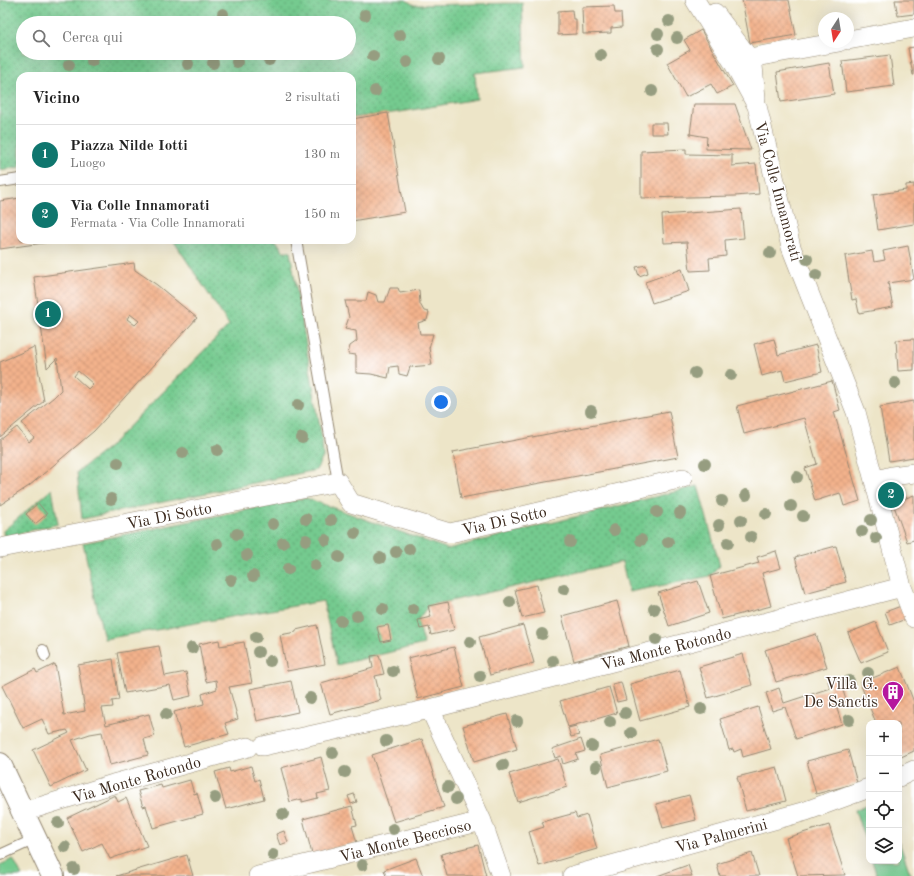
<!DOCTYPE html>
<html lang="it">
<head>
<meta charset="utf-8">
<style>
  :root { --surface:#fff; --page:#f2f2f2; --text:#222; --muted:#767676; --line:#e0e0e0; --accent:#0f766e }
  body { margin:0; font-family:"Old Standard TT",serif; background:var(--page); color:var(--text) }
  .controls { position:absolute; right:12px; bottom:12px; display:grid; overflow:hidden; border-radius:8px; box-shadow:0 4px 16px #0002 }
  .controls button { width:36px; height:36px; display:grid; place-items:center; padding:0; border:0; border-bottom:1px solid var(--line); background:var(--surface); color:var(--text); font:20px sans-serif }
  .compass { position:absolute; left:818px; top:12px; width:36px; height:36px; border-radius:50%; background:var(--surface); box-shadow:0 4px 16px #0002; rotate:192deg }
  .you { position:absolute; left:441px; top:402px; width:14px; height:14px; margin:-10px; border:3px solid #fff; border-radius:50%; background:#1a73e8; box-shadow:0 0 0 6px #1a73e833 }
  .badge { display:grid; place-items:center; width:26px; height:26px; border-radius:50%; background:var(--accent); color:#fff; font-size:13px; font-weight:700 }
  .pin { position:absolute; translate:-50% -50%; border:2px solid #fff; box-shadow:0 1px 4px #0006 }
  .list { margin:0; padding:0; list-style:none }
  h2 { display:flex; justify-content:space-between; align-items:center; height:52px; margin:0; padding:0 16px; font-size:17px }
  h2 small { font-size:13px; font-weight:400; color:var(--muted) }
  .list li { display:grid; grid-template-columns:26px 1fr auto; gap:12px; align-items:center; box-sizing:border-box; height:60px; padding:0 16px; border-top:1px solid var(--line) }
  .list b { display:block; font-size:15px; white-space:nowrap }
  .list p { margin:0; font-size:13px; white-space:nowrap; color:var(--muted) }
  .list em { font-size:13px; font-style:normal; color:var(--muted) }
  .icon { flex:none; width:22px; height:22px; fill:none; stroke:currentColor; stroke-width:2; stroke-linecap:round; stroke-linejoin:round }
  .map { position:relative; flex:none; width:914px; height:876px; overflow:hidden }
  .search { position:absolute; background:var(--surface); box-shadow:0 4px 16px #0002; left:16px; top:16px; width:340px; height:44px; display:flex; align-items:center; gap:10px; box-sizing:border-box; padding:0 14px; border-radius:22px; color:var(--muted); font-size:15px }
  .panel { position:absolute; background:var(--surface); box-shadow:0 4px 16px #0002; left:16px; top:72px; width:340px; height:172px; border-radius:12px }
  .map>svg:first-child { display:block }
  .grass { fill:url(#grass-dots); stroke:#587a56; fill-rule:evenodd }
  .garden { fill:#74ca8f; stroke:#587a56 }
  .building { fill:url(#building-cross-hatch); fill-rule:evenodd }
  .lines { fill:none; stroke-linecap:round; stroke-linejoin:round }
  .service-casing { stroke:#948873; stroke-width:12 }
  .minor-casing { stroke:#948873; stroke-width:20 }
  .tertiary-casing { stroke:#948873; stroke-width:24 }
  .service { stroke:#fff; stroke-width:10 }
  .minor { stroke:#fff; stroke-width:19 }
  .tertiary { stroke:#fff; stroke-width:22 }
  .tree { fill:#969d80 }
  .labels { text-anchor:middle; stroke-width:3; stroke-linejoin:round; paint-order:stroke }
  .street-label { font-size:16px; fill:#3b2a1e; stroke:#fff }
  .poi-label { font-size:16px; fill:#3b2a1e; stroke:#fff; text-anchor:end }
</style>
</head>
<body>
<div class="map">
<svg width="914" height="876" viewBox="0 0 914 876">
  <defs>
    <pattern id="grass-dots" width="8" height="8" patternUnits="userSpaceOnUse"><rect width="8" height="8" fill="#74ca8f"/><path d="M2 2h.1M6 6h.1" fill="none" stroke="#60a474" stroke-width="1.8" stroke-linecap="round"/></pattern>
    <pattern id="building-cross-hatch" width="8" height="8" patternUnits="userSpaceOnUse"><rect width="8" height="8" fill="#f3b28c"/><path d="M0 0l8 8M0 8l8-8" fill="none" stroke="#d19978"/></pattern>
  </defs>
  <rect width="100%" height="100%" fill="#fff"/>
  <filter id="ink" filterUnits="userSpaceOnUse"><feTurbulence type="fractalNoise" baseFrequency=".025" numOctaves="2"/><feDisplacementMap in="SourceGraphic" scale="8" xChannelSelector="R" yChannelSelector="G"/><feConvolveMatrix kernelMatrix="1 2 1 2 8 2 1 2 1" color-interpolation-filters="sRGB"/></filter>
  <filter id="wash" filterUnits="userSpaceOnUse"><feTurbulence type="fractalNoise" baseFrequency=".012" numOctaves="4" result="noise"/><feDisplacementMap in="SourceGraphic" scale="16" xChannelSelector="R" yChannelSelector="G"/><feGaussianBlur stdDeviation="0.9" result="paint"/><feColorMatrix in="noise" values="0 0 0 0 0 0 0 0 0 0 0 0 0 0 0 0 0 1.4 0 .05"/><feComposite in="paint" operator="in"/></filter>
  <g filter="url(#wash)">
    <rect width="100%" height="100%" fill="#ede5c8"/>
    <path class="grass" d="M0,0H406L414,5L522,3L525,67L475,73L477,99L400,112L352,118V76H20V167L0,170ZM23,23H349V53H23Z
      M173,240H276L283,251H290L322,439L323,457L316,470L82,519L77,472L109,447L229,325Z
      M698,486L720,566L710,576L629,592L622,562L531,583L428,606L418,620L424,644L337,665L323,601L104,639L83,543L306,498L448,549Z
      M52,489L58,524L4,537L3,531Z"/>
    <path class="garden" d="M869,804V852L855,810Z
      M899,842L911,876H877L872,861H899Z
      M13,859L22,876H0V865Z"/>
    <g id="blocks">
      <path class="building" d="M742,0H789L796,35L750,43Z
        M895,0H914V14L898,16Z
        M614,6L615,13H621L622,27L611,28V33L583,34L582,7Z
        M572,10L573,19H576V34L558,35V11Z
        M701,30L733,86L717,94L711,84L686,97L667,63L690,50L684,40Z
        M914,47V75H913L908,48Z
        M890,55L894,86L846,92L842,61Z
        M829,63L834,94L781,102L777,72Z
        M694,104H735L751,150L706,149L707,137L690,134Z
        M388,113L405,212L352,221V119Z
        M651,123H667L668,134H651Z
        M686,149V154L732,155V166L756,164L759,194L735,196L641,198V151Z
        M914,184V224L878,230L873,195L906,190V185Z
        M20,198V240H57V241L0,249V201Z
        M741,209L744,238L725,240L726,256L709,258L710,270L690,271L687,242L664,243L662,215Z
        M908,246L914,279L888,283L893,307L859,313L856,299L852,300L845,256L872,251L874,262L885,260L883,251Z
        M134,263L135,270L157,285L197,318L94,431L29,486L0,505V440L17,427L29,442L34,438L22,423L54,397L61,390L57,358L47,368L34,277ZM130,314L139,321L135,325L127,319ZM78,371L93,384L88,389L74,376Z
        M646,265L648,273L639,276L636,267Z
        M682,269L689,291L652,303L645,282Z
        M390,288H398L400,293L419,290L420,304L424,311L429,312L427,320L418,323L420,334H433L429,348L432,365L410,367L407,376L399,374L398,366L390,367L388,378L371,374L356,373V355L348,354L350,346L357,341L356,331L345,329L349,317L345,301H366L368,292L376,295L378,302H385Z
        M774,339L778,355L816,345L822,372L785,381L782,370L762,376L754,344Z
        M914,339V370L898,371L896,340Z
        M34,347L44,401L0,437V362Z
        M832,381L840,410L834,412L860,501L844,506L840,493L815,501L805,468L817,464L804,418L744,434L737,406Z
        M914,401V457L889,461L880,407Z
        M669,411L678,457L461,498L453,452Z
        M914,495V540L907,542L893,503Z
        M38,503L47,514L35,524L26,514Z
        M836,546L846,582L805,593L795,557Z
        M776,551L781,568L762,573L771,606L722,619L710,576L759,563L757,557Z
        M698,581L709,613L669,626L658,593Z
        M537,585L544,613L522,618L515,590Z
        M617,601L629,646L574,661L562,616Z
        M448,602L454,630L431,635L429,627L420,629L418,620L431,617L428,606Z
        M901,606L906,619L890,625L885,612Z
        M876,622L888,652L861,663L848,633Z
        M317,625L325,664L287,671L280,635L296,632V630Z
        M388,625L391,640L381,642L377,627Z
        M523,625L534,663L490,675L479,637Z
        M816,634L827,667L776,682L765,650Z
        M219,640L220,646L244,642L252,683L229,687L238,719L225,723L229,734L184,747L174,712L204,704L202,694L217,689L216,680L206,682L199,644Z
        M159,646L165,676L186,672L191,696L174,700L170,685L125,693L117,653Z
        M454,647L464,687L418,699L408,658Z
        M743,654L752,685L708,698L699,667Z
        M379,655L384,674L375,676L381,700L330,714L321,683L373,668L371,656Z
        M113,659L119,700L112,701L113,707L102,708L106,725L149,714L155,736L144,739L148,755L110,765L102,732L90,734L72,740L86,770L51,787L33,750L69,733L67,730L49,734L42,719L23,728L2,686L35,669L37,673L55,664L64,715L85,711L78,665Z
        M900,667L914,702V751L899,758V723H876L860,683Z
        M680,670L690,707L640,721L630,684Z
        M839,678L846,700L835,703L842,724L796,739L785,707L772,711L766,693L779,688L784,703L830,688L828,681Z
        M291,681L298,712L257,721L250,689Z
        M621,682L626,700L617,702L612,684Z
        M609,687L617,713L568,727L560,701Z
        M758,707L771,749L743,757L741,749L734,752L733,749L729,750L720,719Z
        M507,714L517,749L474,762L463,726Z
        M576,726L579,735L571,737L568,728Z
        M422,739L444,807L394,822L372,755Z
        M581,739L585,751L576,754L578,759L563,764L561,756L555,758L552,749Z
        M658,739L667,771L608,787L600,755Z
        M848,750L857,783L816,794L807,761Z
        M321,757L330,791L317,794L318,798L302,802V799L290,802L281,768Z
        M558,759L567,787L518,802L509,774Z
        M251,766L255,781L259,779L264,799L226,809L215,772L229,768L230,772Z
        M777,767L786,801L746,811L737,777Z
        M190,780L194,794L197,793L203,814L153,828L146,806L143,807L138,791L161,785L162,788Z
        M354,794L357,802L351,804L348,796Z
        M115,795L118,802L126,798L147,846L110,859L102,843L83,852L67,818Z
        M689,795L696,820L663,828L656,804Z
        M352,806L357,825L352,826L357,843L312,854L303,819Z
        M575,813L577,818L587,815L597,849L539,866L529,832L544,827L542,822Z
        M829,825L845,875L798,876L786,838Z
        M284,831L288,842L280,845L276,834Z
        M478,845L486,876H447L441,854Z
        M752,853L759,876H720L717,864Z
        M187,855L193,876H116Z
        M416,858L423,876H386L384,870Z
        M688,865L692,876H657Z"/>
    </g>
  </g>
  <g filter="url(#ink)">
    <use href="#blocks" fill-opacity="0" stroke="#948873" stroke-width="1"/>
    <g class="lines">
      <g class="service-casing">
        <path id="service" d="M0,182L20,179
          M296,240L338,482
          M43,650L45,656
          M0,855L35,839"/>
      </g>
      <g class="minor-casing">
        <path id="minor" d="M695,0L733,62L757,106L791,247L856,412L902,587L914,618
          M715,13L749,58L753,66L756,98
          M848,40L914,28
          M749,58L839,42
          M874,481L892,476L914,473
          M0,548L338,482L351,503L450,533L683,478
          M430,709L482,821L501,876
          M263,746L430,709L902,587
          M899,777L914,770
          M23,812L113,784L248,747
          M258,876L482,821
          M572,876L806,811L869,788"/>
      </g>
      <g class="tertiary-casing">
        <path id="tertiary" d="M0,764L53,876"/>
      </g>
      <use href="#service" class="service"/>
      <use href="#minor" class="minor"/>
      <use href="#tertiary" class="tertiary"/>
    </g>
    <g class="tree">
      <circle cx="223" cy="14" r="6"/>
      <circle cx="365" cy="15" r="6"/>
      <circle cx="669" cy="21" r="6"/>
      <circle cx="658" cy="34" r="6"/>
      <circle cx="400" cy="35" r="6"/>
      <circle cx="677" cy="38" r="6"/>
      <circle cx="658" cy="49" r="6"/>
      <circle cx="601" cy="55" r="6"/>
      <circle cx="373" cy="56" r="6"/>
      <circle cx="439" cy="59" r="6"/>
      <circle cx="269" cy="60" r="6"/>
      <circle cx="92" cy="61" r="6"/>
      <circle cx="237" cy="62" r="6"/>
      <circle cx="407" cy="62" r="6"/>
      <circle cx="213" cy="63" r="6"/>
      <circle cx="188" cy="64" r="6"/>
      <circle cx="69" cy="65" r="6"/>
      <circle cx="375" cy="91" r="6"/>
      <circle cx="652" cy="91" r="6"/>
      <circle cx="770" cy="253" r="6"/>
      <circle cx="807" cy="259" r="6"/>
      <circle cx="816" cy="275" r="6"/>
      <circle cx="695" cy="373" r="6"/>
      <circle cx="731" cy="375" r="6"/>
      <circle cx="895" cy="383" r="6"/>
      <circle cx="298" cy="405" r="6"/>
      <circle cx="591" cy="411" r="6"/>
      <circle cx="302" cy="438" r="6"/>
      <circle cx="217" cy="450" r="6"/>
      <circle cx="183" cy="453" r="6"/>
      <circle cx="118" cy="463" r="6"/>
      <circle cx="705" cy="464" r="6"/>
      <circle cx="797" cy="477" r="6"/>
      <circle cx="746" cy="495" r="6"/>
      <circle cx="111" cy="499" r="6"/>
      <circle cx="722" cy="501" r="6"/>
      <circle cx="791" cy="506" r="6"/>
      <circle cx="657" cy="512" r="6"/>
      <circle cx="680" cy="513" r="6"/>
      <circle cx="766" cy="514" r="6"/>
      <circle cx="803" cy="516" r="6"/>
      <circle cx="306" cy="519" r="6"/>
      <circle cx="331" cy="520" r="6"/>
      <circle cx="741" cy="520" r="6"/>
      <circle cx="871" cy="520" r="6"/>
      <circle cx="273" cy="524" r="6"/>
      <circle cx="719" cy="525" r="6"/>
      <circle cx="614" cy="530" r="6"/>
      <circle cx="862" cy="531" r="6"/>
      <circle cx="355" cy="533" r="6"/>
      <circle cx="237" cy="534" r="6"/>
      <circle cx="751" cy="537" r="6"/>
      <circle cx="876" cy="538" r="6"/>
      <circle cx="306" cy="540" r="6"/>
      <circle cx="326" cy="540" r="6"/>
      <circle cx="641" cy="540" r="6"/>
      <circle cx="570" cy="542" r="6"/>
      <circle cx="668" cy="542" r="6"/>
      <circle cx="283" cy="543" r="6"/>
      <circle cx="728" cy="543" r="6"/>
      <circle cx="217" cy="544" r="6"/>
      <circle cx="409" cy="549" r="6"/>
      <circle cx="396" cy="552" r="6"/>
      <circle cx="247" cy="555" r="6"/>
      <circle cx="339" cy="557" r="6"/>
      <circle cx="380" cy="558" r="6"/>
      <circle cx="315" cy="565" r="6"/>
      <circle cx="288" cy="569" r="6"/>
      <circle cx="253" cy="576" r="6"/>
      <circle cx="231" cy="580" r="6"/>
      <circle cx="564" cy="589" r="6"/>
      <circle cx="510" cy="602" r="6"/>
      <circle cx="383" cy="609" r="6"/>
      <circle cx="413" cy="609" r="6"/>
      <circle cx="654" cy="609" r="6"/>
      <circle cx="357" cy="616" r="6"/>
      <circle cx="341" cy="621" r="6"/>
      <circle cx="542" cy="634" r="6"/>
      <circle cx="256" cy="637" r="6"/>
      <circle cx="656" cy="639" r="6"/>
      <circle cx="470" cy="642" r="6"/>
      <circle cx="192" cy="648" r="6"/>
      <circle cx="258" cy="652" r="6"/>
      <circle cx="270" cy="661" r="6"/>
      <circle cx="553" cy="661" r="6"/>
      <circle cx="393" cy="671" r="6"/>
      <circle cx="868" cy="673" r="6"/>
      <circle cx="480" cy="676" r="6"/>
      <circle cx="849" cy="681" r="6"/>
      <circle cx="310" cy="698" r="6"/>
      <circle cx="701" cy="709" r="6"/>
      <circle cx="625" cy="713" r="6"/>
      <circle cx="166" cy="714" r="6"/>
      <circle cx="849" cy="720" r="6"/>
      <circle cx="517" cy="721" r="6"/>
      <circle cx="610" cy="722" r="6"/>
      <circle cx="631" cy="733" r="6"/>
      <circle cx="386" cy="741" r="6"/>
      <circle cx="592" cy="746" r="6"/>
      <circle cx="333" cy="753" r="6"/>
      <circle cx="503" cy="765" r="6"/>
      <circle cx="596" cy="767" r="6"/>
      <circle cx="345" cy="772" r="6"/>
      <circle cx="448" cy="787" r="6"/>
      <circle cx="215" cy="798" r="6"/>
      <circle cx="456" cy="799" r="6"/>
      <circle cx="283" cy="814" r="6"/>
      <circle cx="58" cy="823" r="6"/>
      <circle cx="393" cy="829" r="6"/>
      <circle cx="65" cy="847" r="6"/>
      <circle cx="273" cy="855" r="6"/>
      <circle cx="362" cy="865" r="6"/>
      <circle cx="74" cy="869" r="6"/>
    </g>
  </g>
  <defs>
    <g id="building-pin" transform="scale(1.15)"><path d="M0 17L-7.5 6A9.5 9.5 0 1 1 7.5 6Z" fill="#b5179e" stroke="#fff"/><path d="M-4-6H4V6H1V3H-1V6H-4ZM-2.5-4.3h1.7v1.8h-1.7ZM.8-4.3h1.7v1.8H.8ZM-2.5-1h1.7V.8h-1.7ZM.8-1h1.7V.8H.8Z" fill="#fff"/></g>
  </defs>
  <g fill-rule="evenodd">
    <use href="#building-pin" x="893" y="692"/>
  </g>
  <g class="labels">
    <g class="street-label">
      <text transform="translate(779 191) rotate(75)" y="6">Via Colle Innamorati</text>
      <text transform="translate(169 515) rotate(-11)" y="6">Via Di Sotto</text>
      <text transform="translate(504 520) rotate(-13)" y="6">Via Di Sotto</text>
      <text transform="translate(666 648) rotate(-14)" y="6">Via Monte Rotondo</text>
      <text transform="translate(136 779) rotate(-16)" y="6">Via Monte Rotondo</text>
      <text transform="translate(721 835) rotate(-15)" y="6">Via Palmerini</text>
      <text transform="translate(405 840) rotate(-14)" y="6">Via Monte Beccioso</text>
    </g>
    <g class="poi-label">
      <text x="878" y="689">Villa G.<tspan x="878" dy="18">De Sanctis</tspan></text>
    </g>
  </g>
</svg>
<div class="controls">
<button>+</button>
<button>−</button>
<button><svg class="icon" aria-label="locate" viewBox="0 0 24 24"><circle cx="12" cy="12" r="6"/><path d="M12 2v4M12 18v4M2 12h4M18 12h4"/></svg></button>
<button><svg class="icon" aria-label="layers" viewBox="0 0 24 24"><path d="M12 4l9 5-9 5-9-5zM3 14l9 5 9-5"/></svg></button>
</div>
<svg class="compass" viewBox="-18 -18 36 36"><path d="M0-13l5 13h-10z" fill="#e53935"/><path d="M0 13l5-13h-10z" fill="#767676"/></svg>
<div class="you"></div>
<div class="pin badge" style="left:48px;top:314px">1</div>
<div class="pin badge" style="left:891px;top:495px">2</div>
<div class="search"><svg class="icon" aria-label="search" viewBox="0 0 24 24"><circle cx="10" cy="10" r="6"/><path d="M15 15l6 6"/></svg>Cerca qui</div>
<section class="panel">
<h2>Vicino<small>2 risultati</small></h2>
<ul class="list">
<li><span class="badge">1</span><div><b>Piazza Nilde Iotti</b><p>Luogo</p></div><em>130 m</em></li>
<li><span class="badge">2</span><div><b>Via Colle Innamorati</b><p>Fermata · Via Colle Innamorati</p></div><em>150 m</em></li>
</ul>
</section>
</div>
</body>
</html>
